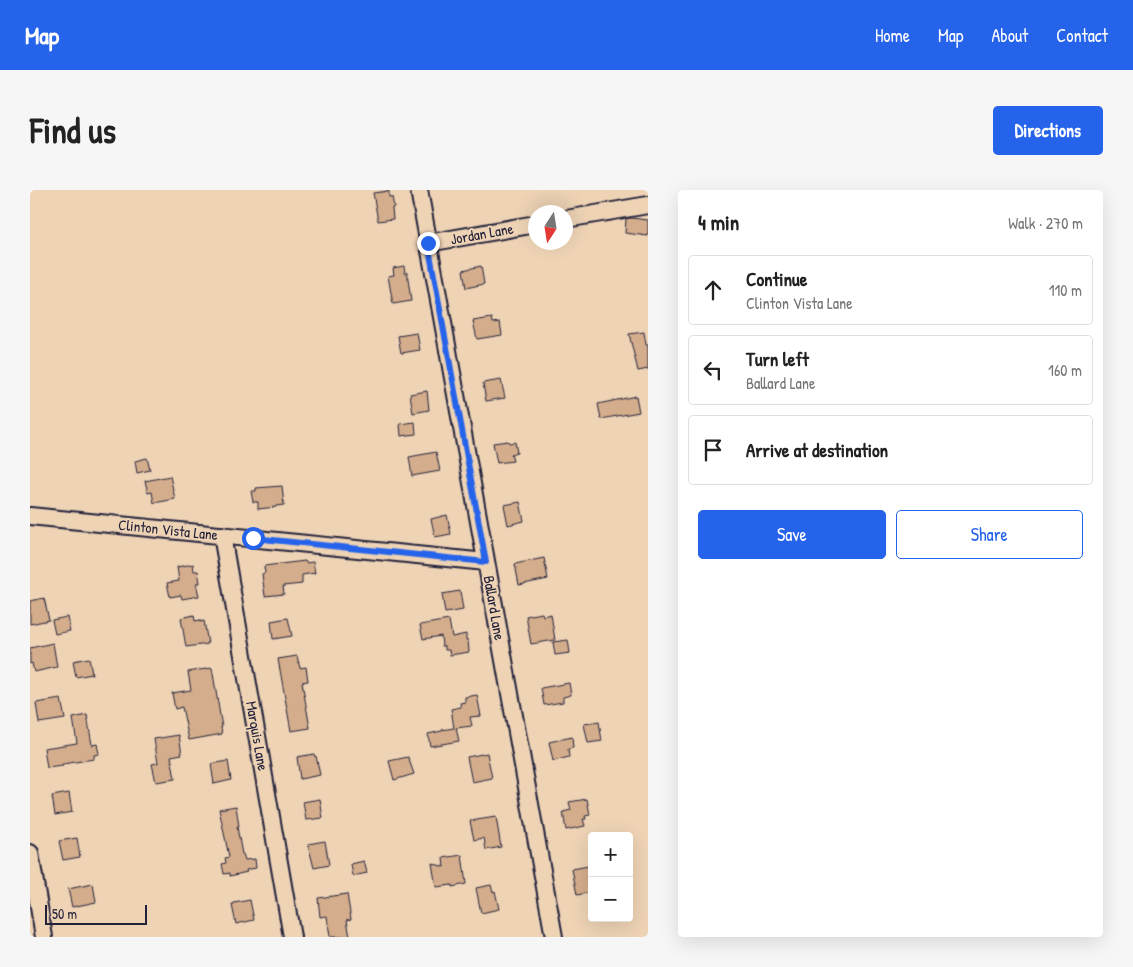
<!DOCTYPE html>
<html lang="en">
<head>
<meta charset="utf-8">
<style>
  :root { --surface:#fff; --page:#f6f6f6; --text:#222; --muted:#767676; --line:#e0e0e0; --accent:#2563eb }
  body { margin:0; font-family:"Patrick Hand",sans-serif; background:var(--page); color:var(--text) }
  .controls { position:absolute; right:15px; bottom:15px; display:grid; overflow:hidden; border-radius:5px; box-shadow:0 5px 20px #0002 }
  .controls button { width:45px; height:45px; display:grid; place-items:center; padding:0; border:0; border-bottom:1px solid var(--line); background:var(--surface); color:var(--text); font:25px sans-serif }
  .compass { position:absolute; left:498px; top:15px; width:45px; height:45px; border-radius:50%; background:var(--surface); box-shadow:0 5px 20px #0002; rotate:192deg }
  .scale { position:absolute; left:15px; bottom:12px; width:102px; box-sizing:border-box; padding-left:5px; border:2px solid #22223b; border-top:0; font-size:14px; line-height:18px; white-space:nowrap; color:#22223b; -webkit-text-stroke:4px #eed3b5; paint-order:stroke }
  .stop { position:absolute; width:15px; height:15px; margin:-11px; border:4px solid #2563eb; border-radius:50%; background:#fff }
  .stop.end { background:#2563eb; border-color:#fff; box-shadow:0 1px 5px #0008 }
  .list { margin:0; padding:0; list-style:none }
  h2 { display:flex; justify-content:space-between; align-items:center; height:65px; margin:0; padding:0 20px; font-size:21px }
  h2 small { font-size:16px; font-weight:400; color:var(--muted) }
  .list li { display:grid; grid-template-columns:32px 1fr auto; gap:15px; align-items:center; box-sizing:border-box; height:70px; margin:0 10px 10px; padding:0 10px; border:1px solid var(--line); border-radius:5px }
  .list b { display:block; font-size:19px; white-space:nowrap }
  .list p { margin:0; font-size:16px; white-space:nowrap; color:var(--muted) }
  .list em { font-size:16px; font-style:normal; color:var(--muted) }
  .actions { display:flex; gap:10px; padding:15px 20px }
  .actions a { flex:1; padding:11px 0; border:1px solid var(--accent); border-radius:5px; text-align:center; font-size:18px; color:var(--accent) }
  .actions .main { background:var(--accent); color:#fff }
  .icon { flex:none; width:28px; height:28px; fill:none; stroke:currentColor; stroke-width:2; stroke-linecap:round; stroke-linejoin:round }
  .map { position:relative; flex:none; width:618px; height:747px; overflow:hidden; border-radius:5px }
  header { display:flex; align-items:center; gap:30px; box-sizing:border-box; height:70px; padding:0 25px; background:var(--accent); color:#fff }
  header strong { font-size:24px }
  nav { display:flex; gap:28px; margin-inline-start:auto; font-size:18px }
  .intro { display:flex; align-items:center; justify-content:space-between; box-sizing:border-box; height:120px; padding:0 30px }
  h1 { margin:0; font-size:35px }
  .button { padding:12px 22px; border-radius:5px; background:var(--accent); color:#fff; font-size:18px; font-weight:700 }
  main { display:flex; gap:30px; padding:0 30px }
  aside { flex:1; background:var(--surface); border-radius:5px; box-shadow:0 5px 20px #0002 }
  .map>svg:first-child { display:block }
  .building { fill:#d4ad8c; stroke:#22223b }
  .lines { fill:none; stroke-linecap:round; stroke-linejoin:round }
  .minor-casing { stroke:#22223b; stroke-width:20 }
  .minor { stroke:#eed3b5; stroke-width:16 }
  .route { stroke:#2563eb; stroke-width:6 }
  .labels { text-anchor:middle; stroke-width:4; stroke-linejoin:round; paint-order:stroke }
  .street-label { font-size:15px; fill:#22223b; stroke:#eed3b5 }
</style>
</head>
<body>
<header>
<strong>Map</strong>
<nav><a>Home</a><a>Map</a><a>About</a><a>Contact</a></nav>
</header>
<div class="intro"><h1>Find us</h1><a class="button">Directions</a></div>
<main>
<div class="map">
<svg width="618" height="747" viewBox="0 0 618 747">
  <rect width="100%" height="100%" fill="#eed3b5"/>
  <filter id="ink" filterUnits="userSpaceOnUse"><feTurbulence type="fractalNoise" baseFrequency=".02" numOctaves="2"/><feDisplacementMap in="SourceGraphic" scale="10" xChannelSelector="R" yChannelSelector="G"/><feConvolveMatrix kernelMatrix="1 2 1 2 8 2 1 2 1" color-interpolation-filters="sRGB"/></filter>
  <g filter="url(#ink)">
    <path class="building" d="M359,1V7H362L364,17L362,18L363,29L348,31L343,3Z
      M601,28L618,30V46L595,43L596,29Z
      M374,76L375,83L377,82L381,111L363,114L358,86L364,85L363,78Z
      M451,76L454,94L436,98L433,80Z
      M462,128L463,133L470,132L472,145L447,149L443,131Z
      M614,142L616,155H618V179L608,181L599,144Z
      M387,143L390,160L371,163L368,146Z
      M471,190L475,208L456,211L453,193Z
      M397,201L399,220L383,223L380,204Z
      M606,206L609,222L571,229L568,214Z
      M385,232L386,244L371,246L370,234Z
      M478,251L479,253L485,252L487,263L481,264L483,271L467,273L463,253Z
      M406,262L410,281L382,286L379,267Z
      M117,268L120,280L107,283L105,271Z
      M140,286L145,309L124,313L122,302L118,303L115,291Z
      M252,296L254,315L246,316V317L228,319V312H223L221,301H226V298Z
      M490,312L494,331L478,335L474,315Z
      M417,325L421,344L405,347L401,329Z
      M514,368L518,389L489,395L485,374Z
      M275,371L276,373L283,372L285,383L272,385V394L253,396L254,404L235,406L232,384L235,383L234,376Z
      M163,374L164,381H168L170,393H166L169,406L152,409L151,405L140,407L137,393L149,391L147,377Z
      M430,401L433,420L415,423L412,404Z
      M14,408L19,430L0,434V411Z
      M512,423L513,426L521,424L525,450L501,454L496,426Z
      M164,425L165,431L170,430V432L174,431L178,454L156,457L151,428Z
      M37,427L40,441L25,444L22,430Z
      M258,428L262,446L243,449L241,431Z
      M419,430L422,447L436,444V450H438L439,462L420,465L419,460H415V456H412L411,446L393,449L390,435Z
      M538,450L540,463L525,465L523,452Z
      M23,453L27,477L4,482L2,473L0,474V458Z
      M267,466L270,478L276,477L278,491L272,492L280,538L261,541L248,469Z
      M59,468L62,484L46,487L43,471Z
      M182,478L192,537H191L192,544L159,550L152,517L145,519L142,503L161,500L158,482Z
      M539,493L541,505L533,507V512L514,515L511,498Z
      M447,505L451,526L440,527L442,536L426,538L429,551L400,556L398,544L412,541V540L424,538L421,519L431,517L430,513L435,512V507Z
      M31,509L35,529L9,533L6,513Z
      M57,525L62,555L67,554L69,564L64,565V569L33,574V576L17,578L14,558L47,553L43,528Z
      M569,532L572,551L558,553L554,534Z
      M149,545L152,564L141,566L145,589L126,592L122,574L128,573L124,549Z
      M542,547L543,558L538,559L539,567L523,571L519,552Z
      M457,563L462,588L442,592L437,567Z
      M284,564L285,567L286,566L290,585L270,589L267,567Z
      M378,567L384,584L364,590L359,571Z
      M198,571L201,590L184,594L181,574Z
      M39,603L42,622L25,625L22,606Z
      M290,609L293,628L276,630L273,612Z
      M557,609L560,625L555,626L556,629H553L555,636L536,640L533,622L541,620L539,612Z
      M206,616L209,637H207L212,664H213L215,670L225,669L226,678L216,680L217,682L200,686V683L194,684L192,674L196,673L195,668L199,667L189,619Z
      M466,627L471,657L456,660L454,648L444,650L440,631Z
      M47,648L50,667L33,670L29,651Z
      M295,651L299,675L284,678L278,654Z
      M432,665L436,694L422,697V695L406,697L402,673L414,677L413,668Z
      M334,671L337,683L323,686L321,674Z
      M559,676L562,693V702L547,705L542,679Z
      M63,694L66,712L42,717L38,699Z
      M461,695L463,702L465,701L469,719L451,723L446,698Z
      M317,704L321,729L317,730L320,747H300L297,726L290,727L288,708Z
      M220,710L224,730L206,734L202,715H204V713Z"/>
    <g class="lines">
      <g class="minor-casing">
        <path id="minor" d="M389,0L524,747
          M536,29L618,15
          M398,53L506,34
          M0,326L456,372
          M192,345L262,747
          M0,663L14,747"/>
      </g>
      <use href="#minor" class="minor"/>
    </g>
  </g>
  <g class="lines" filter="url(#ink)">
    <path class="route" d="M223,348L456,372L398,53"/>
  </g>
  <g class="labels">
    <g class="street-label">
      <text transform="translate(452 44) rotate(-10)" y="5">Jordan Lane</text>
      <text transform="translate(138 340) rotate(6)" y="5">Clinton Vista Lane</text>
      <text transform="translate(464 418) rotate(80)" y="5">Ballard Lane</text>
      <text transform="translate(227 546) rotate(80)" y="5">Marquis Lane</text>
    </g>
  </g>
</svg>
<div class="controls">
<button>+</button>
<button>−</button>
</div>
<svg class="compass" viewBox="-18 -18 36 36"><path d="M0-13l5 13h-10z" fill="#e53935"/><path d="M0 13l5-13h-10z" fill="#767676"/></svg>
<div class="scale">50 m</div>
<div class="stop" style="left:223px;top:348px"></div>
<div class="stop end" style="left:398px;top:53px"></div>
</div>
<aside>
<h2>4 min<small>Walk · 270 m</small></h2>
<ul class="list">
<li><svg class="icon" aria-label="ahead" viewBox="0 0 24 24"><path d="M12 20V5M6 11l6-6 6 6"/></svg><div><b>Continue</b><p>Clinton Vista Lane</p></div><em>110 m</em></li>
<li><svg class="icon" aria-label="left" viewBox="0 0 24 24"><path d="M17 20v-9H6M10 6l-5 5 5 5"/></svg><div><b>Turn left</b><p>Ballard Lane</p></div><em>160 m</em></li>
<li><svg class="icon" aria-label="arrive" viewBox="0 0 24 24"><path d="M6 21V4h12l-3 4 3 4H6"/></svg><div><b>Arrive at destination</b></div></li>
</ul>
<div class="actions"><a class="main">Save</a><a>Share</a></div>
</aside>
</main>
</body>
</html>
